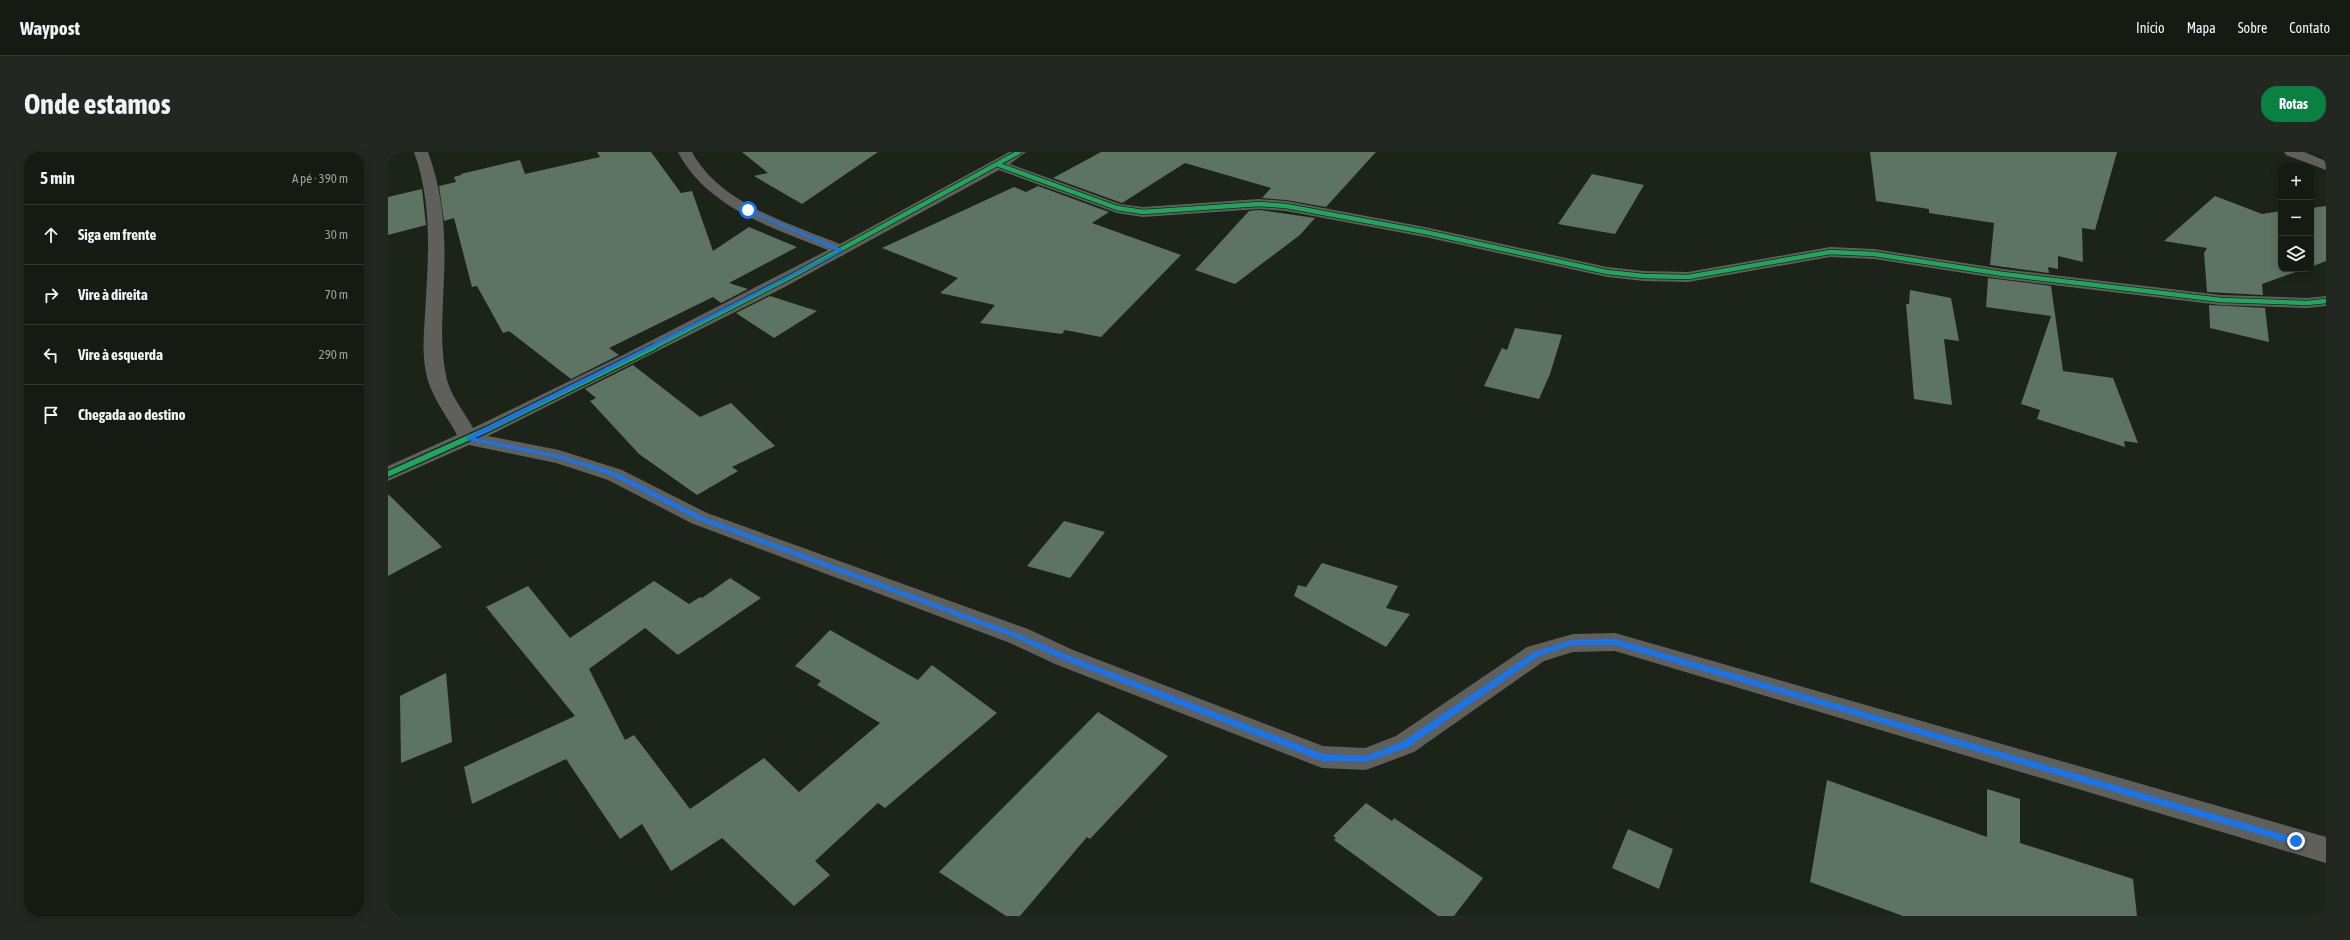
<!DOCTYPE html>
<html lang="pt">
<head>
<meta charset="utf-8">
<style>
  :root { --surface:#151a13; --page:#222721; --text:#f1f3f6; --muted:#9da1a0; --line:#343833; --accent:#0b8043 }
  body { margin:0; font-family:"Asap Condensed",sans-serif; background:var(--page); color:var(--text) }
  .controls { position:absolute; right:12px; top:12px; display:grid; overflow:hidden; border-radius:8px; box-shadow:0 2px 10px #0003 }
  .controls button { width:36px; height:36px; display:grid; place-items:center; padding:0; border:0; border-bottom:1px solid var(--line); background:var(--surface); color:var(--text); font:20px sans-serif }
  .stop { position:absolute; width:12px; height:12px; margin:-9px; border:3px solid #1a73e8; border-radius:50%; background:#fff }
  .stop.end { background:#1a73e8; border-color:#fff; box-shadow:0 1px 4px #0008 }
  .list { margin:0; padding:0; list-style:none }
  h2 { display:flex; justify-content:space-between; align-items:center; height:52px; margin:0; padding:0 16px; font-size:17px }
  h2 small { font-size:13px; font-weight:400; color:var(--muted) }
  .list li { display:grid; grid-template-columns:26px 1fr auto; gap:12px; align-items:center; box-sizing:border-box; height:60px; padding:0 16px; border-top:1px solid var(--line) }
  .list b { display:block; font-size:15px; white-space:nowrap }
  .list em { font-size:13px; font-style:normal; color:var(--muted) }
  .icon { flex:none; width:22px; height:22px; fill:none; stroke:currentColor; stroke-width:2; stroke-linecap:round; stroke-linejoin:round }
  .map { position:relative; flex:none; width:1938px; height:764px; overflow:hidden; border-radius:16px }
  header { display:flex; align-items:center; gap:24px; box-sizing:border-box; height:56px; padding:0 20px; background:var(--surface); border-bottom:1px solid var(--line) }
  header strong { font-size:19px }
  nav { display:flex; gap:22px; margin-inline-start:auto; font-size:14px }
  .intro { display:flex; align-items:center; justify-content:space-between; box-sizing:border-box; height:96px; padding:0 24px }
  h1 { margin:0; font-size:28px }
  .button { padding:10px 18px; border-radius:16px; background:var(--accent); color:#fff; font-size:14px; font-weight:700 }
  main { display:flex; gap:24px; padding:0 24px }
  aside { flex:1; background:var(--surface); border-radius:16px; box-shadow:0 2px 10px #0003 }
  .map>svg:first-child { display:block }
  .building { fill:#5d7364 }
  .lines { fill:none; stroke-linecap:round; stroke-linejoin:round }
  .minor { fill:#5f605c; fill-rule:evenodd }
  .cycleway-far1-casing { stroke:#1a2715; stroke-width:6 }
  .cycleway-casing { stroke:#1a2715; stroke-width:8 }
  .cycleway-far1 { stroke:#20a55d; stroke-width:4.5 }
  .cycleway { stroke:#20a55d; stroke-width:5.5 }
  .route { fill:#1a73e8 }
</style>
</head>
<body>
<header>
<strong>Waypost</strong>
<nav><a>Início</a><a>Mapa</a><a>Sobre</a><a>Contato</a></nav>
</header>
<div class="intro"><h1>Onde estamos</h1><a class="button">Rotas</a></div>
<main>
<aside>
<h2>5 min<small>A pé · 390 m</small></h2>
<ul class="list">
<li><svg class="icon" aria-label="ahead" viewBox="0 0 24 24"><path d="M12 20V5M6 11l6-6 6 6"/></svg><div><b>Siga em frente</b></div><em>30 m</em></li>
<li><svg class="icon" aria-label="right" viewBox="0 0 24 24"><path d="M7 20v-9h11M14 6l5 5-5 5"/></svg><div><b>Vire à direita</b></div><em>70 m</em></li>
<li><svg class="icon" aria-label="left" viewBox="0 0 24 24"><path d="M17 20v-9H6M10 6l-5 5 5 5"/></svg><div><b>Vire à esquerda</b></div><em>290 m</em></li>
<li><svg class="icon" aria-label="arrive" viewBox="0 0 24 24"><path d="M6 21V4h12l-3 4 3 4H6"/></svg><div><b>Chegada ao destino</b></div></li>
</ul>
</aside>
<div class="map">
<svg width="1938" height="764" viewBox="0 0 1938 764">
  <rect width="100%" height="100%" fill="#1c2319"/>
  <path class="building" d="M209,0H263L293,41L304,39L325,99L361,75L409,95L341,131L360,137L333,151L325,145L221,196L231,203L183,227L121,179L115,181L89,134L84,135L66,66L56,69L51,34L68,30L66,25L73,23V22L132,8L137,22L212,5Z
    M354,0H490L414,52L366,24L380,21Z
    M713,0H988L938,55L898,48L874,46L883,36L797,11L734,51L665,26Z
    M1482,0H1729L1707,78L1694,76L1695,110L1670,104V117L1660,115L1661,121L1602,113L1606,71L1541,61V57L1488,49Z
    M1204,22L1256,33L1227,82L1170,72Z
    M650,34L721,60L704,71L793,103L713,185L677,178L674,182L592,171L607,153L552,141L570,126L494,96L626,35L638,40Z
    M34,37L38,73L0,83V45Z
    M1827,44L1874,62L1893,59V117H1916L1874,132L1875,143L1819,140L1816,101L1819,96L1776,89Z
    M1938,54V109L1923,115V56Z
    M871,58L927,66L912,83L847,132L807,118L861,59Z
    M1600,126L1663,134L1675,219L1725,226L1750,291L1736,289L1737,295L1649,267L1652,258L1633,252L1663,164L1598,155Z
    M1522,138L1563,146L1571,189L1556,187L1564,253L1526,247L1518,152H1521Z
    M382,144L429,159L386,186L348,161Z
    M1821,153L1877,156L1881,190L1822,176Z
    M1127,176L1174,183L1162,222L1151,247L1096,234L1114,196L1119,198Z
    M245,213L312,265L343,251L387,294L344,315L350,319L309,343L251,302L202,249L208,246L197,237Z
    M0,342L54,395L0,424Z
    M676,369L717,380L682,426L639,414Z
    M934,411L1010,434L998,456L1022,462L998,495L906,444L910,433L918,435Z
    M342,426L373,446L290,503L257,476L201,517L237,588L246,583L302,657L376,606L411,640L492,571L429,533L433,529L407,514L442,478L530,528L544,513L609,561L497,656L490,651L427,709L442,723L406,754L334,686L283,719L254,672L232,687L178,607L84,652L76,615L187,564L98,455L140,434L182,486L266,429L301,452L312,445L314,446Z
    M58,521L64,590L13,611L12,544Z
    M710,560L780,604L702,687L699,685L632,764H618L551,720Z
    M1439,628L1599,685V637L1632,647V691L1745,727L1749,764H1515L1422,730Z
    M978,651L1004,669L1006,666L1095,726L1066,764H1050L946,688L948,686L945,684Z
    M1240,677L1285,697L1271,737L1224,716Z"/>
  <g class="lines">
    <path class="minor" d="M26,0H40C55,41 58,82 56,125C55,160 51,194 59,228C63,244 77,261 85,276L237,202L440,98C385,76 319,56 290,0H304C332,52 401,71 452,92L621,0H638L622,12L732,52L755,55L871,47L898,49L1037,75L1219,115L1256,119L1300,120L1442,95L1486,97L1615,117L1833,143L1919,146L1938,144V154L1919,156L1833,153L1615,127L1486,107L1442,105L1300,130L1256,129L1219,125L1037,85L898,59L871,57L755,65L729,61L611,18L393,137L100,284L171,298L234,318L319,361L640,477L685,498L935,594L977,596L1008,584L1139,495L1185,482L1227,481L1938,685V711L1227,499L1185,500L1156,509L1026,600L978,618L934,616L667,512L622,491L303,371L220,328L168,311L81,293L0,329V314L69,283C60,266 46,248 40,229C32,202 37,173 38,145C41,95 43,47 26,0Z
      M1896,0H1916L1938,9V18L1898,3Z"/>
    <g class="cycleway-far1-casing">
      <path id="cycleway-far1" d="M611,13L729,56L755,60L871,52L898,54L1037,80L1219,120L1256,124L1300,125L1442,100L1486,102L1615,122L1833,148L1919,151L1938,149
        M264,196L406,123L631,0"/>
    </g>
    <g class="cycleway-casing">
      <path id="cycleway" d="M0,322L98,278L266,195"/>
    </g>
    <use href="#cycleway-far1" class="cycleway-far1"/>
    <use href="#cycleway" class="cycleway"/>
  </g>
  <path class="route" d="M359,57L456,98L87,286L171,303L229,321L313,364L633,483L679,503L935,602L978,604L1014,590L1146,500L1184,488L1227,487L1908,686L1912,689L1908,693L1227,493H1184L1151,504L1020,595L978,610L934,609L674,507L628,486L308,367L225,324L170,306L79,288V285L450,99L359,59Z"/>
</svg>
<div class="controls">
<button>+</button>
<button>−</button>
<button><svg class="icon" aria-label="layers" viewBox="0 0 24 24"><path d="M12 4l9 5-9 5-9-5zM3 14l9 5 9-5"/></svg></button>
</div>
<div class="stop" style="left:360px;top:58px"></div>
<div class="stop end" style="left:1908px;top:689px"></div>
</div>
</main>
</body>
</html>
